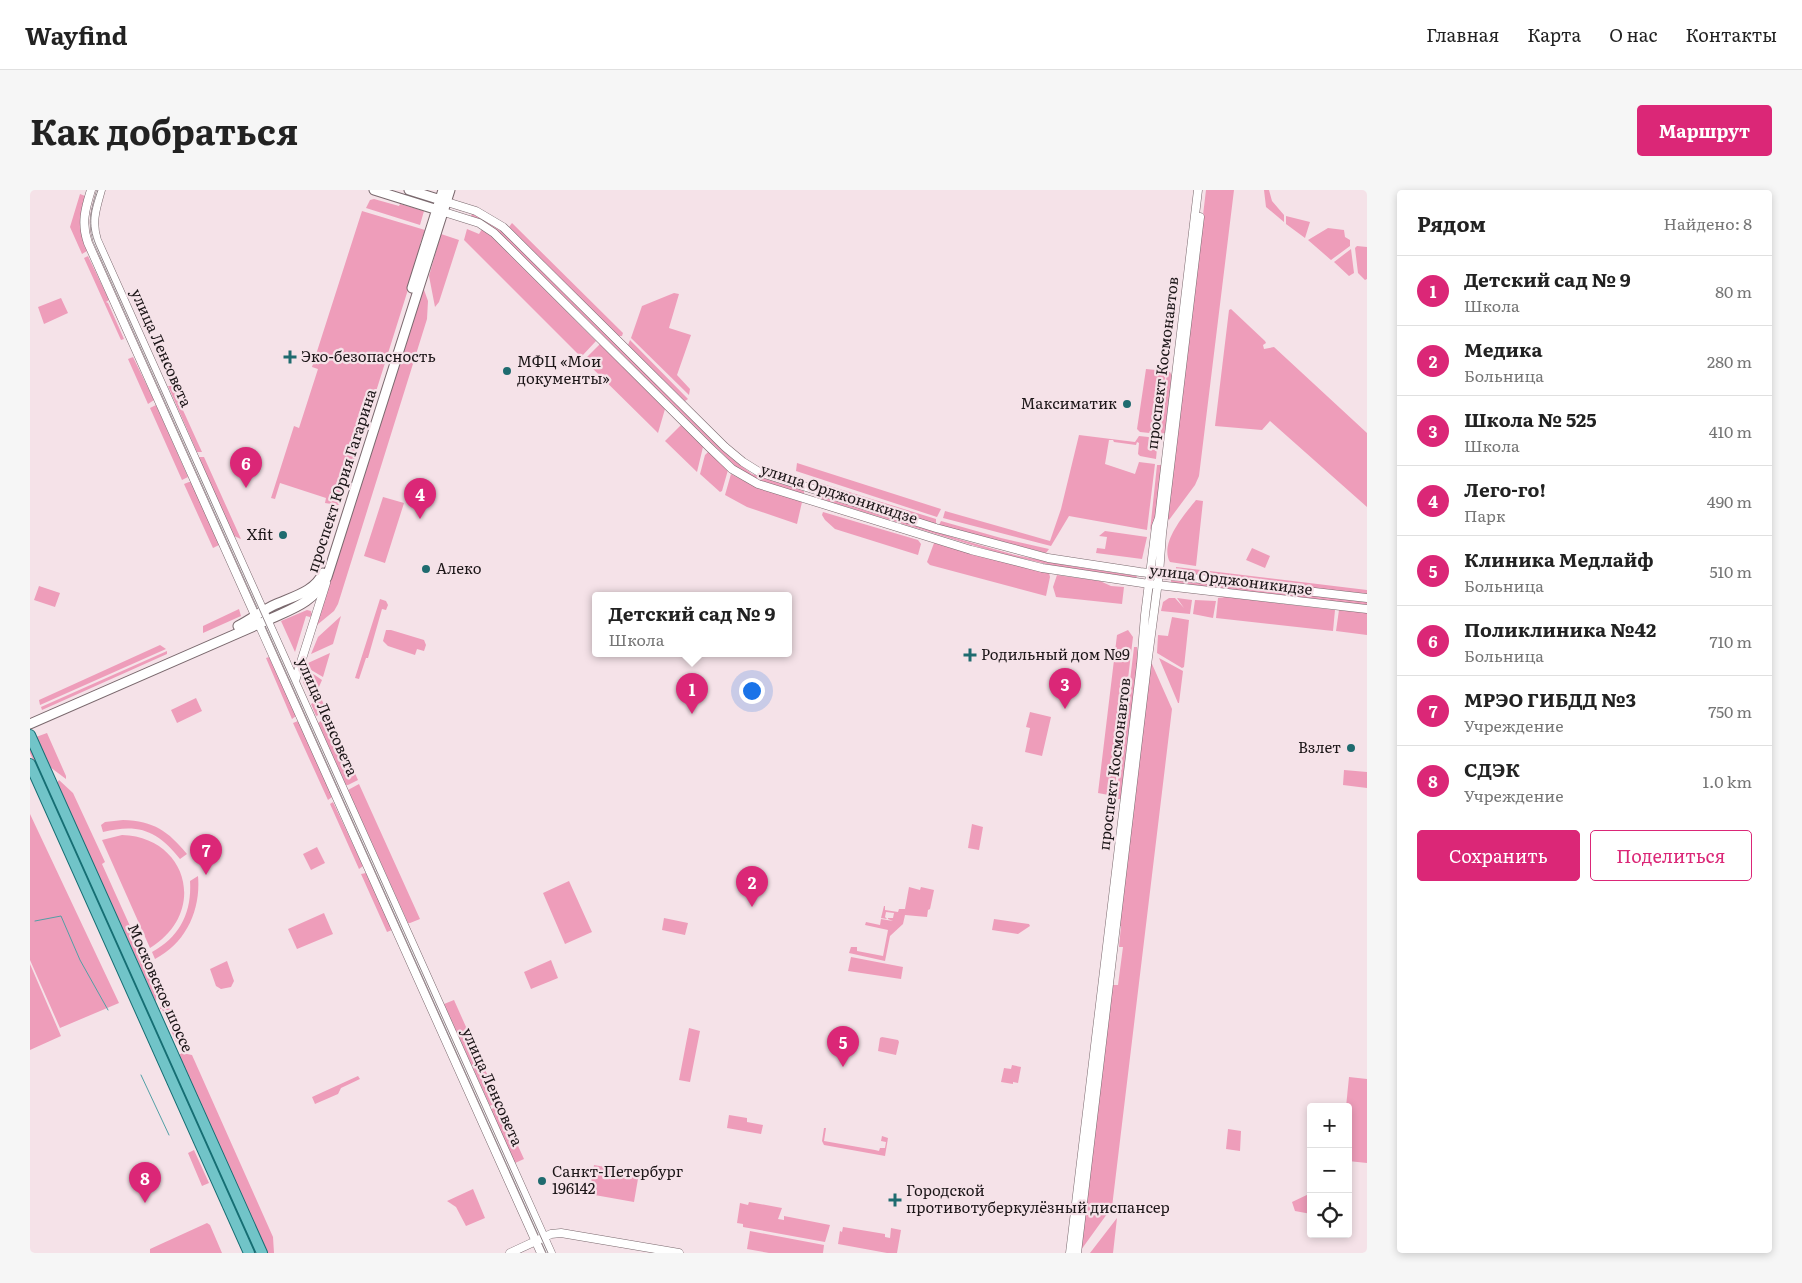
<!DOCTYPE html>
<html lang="ru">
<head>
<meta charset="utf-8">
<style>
  :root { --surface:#fff; --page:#f6f6f6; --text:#222; --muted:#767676; --line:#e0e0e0; --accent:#db2777 }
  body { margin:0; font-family:Literata,serif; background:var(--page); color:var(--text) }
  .controls { position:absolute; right:15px; bottom:15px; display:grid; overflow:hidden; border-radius:5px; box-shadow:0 2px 8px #0003 }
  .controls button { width:45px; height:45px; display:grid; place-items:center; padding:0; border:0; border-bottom:1px solid var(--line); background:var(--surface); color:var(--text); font:25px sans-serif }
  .you { position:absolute; left:721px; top:500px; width:18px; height:18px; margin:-12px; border:4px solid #fff; border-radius:50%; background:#1a73e8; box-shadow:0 0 0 8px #1a73e833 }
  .badge { display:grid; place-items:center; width:32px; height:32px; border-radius:50%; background:var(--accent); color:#fff; font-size:16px; font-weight:700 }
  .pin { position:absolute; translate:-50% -41px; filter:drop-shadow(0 1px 2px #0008) }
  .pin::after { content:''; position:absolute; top:26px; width:18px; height:15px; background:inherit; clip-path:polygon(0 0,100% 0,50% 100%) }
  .popup { position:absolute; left:562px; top:402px; width:200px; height:65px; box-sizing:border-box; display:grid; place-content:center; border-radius:5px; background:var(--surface); filter:drop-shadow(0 1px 4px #0005); font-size:16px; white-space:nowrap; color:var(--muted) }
  .popup b { font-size:19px; color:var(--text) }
  .popup::after { content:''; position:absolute; left:50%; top:100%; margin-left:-10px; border:10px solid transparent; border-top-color:var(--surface) }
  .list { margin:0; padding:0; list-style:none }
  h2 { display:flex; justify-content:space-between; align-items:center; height:65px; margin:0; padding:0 20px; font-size:21px }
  h2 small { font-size:16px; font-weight:400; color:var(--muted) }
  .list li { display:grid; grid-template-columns:32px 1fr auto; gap:15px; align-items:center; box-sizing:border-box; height:70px; padding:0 20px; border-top:1px solid var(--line) }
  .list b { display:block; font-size:19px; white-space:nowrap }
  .list p { margin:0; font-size:16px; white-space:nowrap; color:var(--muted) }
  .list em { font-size:16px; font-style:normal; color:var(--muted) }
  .actions { display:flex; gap:10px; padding:15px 20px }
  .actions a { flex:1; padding:11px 0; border:1px solid var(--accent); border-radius:5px; text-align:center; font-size:18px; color:var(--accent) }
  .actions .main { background:var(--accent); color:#fff }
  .icon { flex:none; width:28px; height:28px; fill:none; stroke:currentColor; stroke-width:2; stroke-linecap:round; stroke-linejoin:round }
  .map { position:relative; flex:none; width:1337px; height:1063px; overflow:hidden; border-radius:5px }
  header { display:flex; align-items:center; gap:30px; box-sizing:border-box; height:70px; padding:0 25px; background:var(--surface); border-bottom:1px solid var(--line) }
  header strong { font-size:24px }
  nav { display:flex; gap:28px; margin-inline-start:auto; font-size:18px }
  .intro { display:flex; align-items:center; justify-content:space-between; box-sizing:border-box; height:120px; padding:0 30px }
  h1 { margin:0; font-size:35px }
  .button { padding:12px 22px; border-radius:5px; background:var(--accent); color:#fff; font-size:18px; font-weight:700 }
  main { display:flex; gap:30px; padding:0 30px }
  aside { flex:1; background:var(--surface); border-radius:5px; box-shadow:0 2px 8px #0003 }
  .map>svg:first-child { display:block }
  .green { fill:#ee9dba }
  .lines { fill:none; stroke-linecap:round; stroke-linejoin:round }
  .stream { stroke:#519fa5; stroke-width:1 }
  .tertiary-casing { stroke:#7a696e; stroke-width:9 }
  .secondary-casing { stroke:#7a696e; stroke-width:11 }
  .primary-casing { stroke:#166e73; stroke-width:12 }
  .tertiary { stroke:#fff; stroke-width:8 }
  .secondary { stroke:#fff; stroke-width:9 }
  .primary { stroke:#71c4c8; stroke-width:10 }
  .tram { stroke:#92858a; stroke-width:1 }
  .poi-dot { fill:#1f6b6f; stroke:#f5e2e8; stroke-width:2 }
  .labels { text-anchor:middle; stroke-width:4.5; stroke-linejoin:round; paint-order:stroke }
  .street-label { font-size:15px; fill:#1c1618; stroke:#f5e2e8 }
  .poi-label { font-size:15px; fill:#1c1618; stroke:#f5e2e8; text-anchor:start }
</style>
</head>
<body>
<header>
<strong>Wayfind</strong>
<nav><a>Главная</a><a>Карта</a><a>О нас</a><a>Контакты</a></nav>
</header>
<div class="intro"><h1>Как добраться</h1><a class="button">Маршрут</a></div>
<main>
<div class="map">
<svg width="1337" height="1063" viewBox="0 0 1337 1063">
  <rect width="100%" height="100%" fill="#f5e2e8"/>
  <path class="green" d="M1176,0H1204L1169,286L1165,295L1139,330L1137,327Z
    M1234,0H1239L1242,11L1254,25V32L1236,17Z
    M50,4L55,6C50,26 48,41 57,61L52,64L40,37Z
    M344,9L369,16L370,14L394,21L390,35L336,18L340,10Z
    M332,21L395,40L390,54L392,55L311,313L308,315L295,313L296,308L250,293L245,309L241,308L264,236L269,238L288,179L282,177Z
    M442,24L453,29L474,43L700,267L722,284L774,301V304L728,290L706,277L472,45L458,34L441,26Z
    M1256,26L1280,32L1275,48L1256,34Z
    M482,33L593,143L592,146H589L479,37Z
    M1298,38L1314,40L1315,47L1320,50V56L1301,70L1278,50Z
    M437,39L449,44L452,39L461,46L566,151L552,166H550L434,50Z
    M411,44L429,50L409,112L405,117L399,86Z
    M1327,56L1337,57V89L1335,90L1328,83L1325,58Z
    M1321,59L1324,83L1319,86L1304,72Z
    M58,66L79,110L76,112L78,113L94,149L91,150L54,68Z
    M393,97L398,111L397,129L308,414L304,421L287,435L391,98Z
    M644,103L649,104L639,138L661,145L647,185L660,199L659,205L601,148L612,116Z
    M31,108L38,123L14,134L8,117Z
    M1201,119L1235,151L1236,153L1233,155L1234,159L1244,157L1337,243V317L1240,231L1232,240L1185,236L1199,120Z
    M600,150L658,209L655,211L598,155Z
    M570,154L635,219L628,243L554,170Z
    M102,165L124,210L118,214L98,169L103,167Z
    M1116,179L1136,181L1129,244L1110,242L1107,239Z
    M1137,182H1140L1142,186L1135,243L1130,244Z
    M138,196H142L172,262H167Z
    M126,215L158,287L152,290L120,218Z
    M651,235L673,257L667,282L635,251Z
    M1049,245L1105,252L1109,246L1128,248L1126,269L1110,266L1108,264L1109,253L1107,252L1106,255L1084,252L1083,250H1079L1075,274L1105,284L1109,272L1125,274L1117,340L1039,326L1021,356L913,328L915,321L1020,351L1031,319Z
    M678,262L698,280L692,301L690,302L670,284L675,265Z
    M170,267H174L211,349L204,346L169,268Z
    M767,273L911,319L907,327L766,281Z
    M1127,275H1132L1126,325L1120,341Z
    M701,284L728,298L772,312L767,334L717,317L695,305Z
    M159,292H161L189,355L183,358L154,294Z
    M790,293L906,329V334L788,297Z
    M790,306L932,350L985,365L1041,376L1107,386L1106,388L1025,376L968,363L791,309Z
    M353,307L374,313L355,373L334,366Z
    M1166,310L1173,311L1166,376L1140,372C1129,353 1155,324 1166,310Z
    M793,322L888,350L891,354L888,365L805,339L795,330L792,325Z
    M911,331L971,348L1019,359L1016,363L909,335Z
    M1075,341L1117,347L1112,369L1066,363L1067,358L1075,359L1077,347L1069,346Z
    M904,353L945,365L1019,383L1020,387L1016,406L900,375L897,372Z
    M1222,358L1240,366L1235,378L1216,370Z
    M1146,377L1337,400V404L1146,382Z
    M1027,385L1070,391L1081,396L1094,397L1092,414L1026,407L1023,397Z
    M1141,390L1337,412V415L1141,393Z
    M9,396L30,403L25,417L4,410Z
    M1195,407L1305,420L1303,441L1186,428L1188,408Z
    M1139,408H1145L1154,418L1147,408L1162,410L1160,424L1131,421L1133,412Z
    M350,409L356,411L358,415L356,420L352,419L338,468H336L329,489L325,488Z
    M1165,410L1186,411L1183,428L1163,424Z
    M209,419L211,426L173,443V436Z
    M277,420L281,421L282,425L280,427L276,426L265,462L251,431Z
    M1309,420L1337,423V445L1306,441Z
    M311,426L303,454L281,464L288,447Z
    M1142,427L1159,430L1154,477L1152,478L1127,463L1128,445L1138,446Z
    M356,440H361L394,450L396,455L394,461L387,459L385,465L358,456L353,451Z
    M1098,440L1103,447L1084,606L1068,603L1087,445Z
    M130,455L136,459L10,515L9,510Z
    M1104,457H1107L1108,469L1092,609H1086Z
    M137,461V464L12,520L11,517Z
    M233,461L236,468L239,467L266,526L262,529Z
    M300,463L293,487L276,477L278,473Z
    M1129,468L1153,481L1149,513H1148Z
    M1120,474H1122L1142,519L1082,1017L1051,1060L1050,1059L1081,795H1088L1093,757H1089L1091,736H1088Z
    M276,479L292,490L285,506L281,508L273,492Z
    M166,508L172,521L147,533L141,520Z
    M291,508L328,590L318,595H316L288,533L293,529L291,524L286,526L281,514Z
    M1000,522L1021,527L1012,566L995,562L1000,538L996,537Z
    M268,531L302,607L298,610L263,533Z
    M17,543L36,586V589L20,577L6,547Z
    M0,556L96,770L93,771L0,563Z
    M1314,580L1337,582V598L1313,595Z
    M29,590L43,603L75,672L72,674L109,756L113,757L128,790L126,812L27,593Z
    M329,594L390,729L380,733H378L318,600Z
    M303,612L333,676L329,679L300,614Z
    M0,624L89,813L30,838L0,770Z
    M93,630C124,631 138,641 157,664L150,669C128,641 109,633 73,642L71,635L75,632Z
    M942,634L953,637L949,660L938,658Z
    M92,645C158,647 178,723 120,758L72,650Z
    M287,657L295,673L281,680L273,664Z
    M336,683L362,740L357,742L331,684Z
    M168,686C171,720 156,753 125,769L122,762C150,747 162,722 160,691Z
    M539,691L562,742L535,754L513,703Z
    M879,697L890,700L891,697L904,700L900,719L898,720L897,727L875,725L873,734L860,746L855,771L819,763L821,757H827V761L853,766L858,740L835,735L836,732L850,735L851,729L863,731L858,729V728H863L864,723L856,722L855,727L857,729L851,728L854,716H855V720L868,722L869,719H875Z
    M294,723L303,744L267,759L258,739Z
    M634,728L658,733L655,745L632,740Z
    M964,729L999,734L1000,736L988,744L962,740Z
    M821,767L873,777L871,789L818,781Z
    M521,770L528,788L501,799L494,782Z
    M197,771L204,791L201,797L191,799L186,796L180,779Z
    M0,774L31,846L0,860Z
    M132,803L154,848L146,852L132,819H130Z
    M424,810L469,911L460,916L414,814Z
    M659,838L670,841L660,892L649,890Z
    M852,847L868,850L869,852L866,865L848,861L850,848Z
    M152,863L162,865L243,1047L244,1063H237L149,865Z
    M140,868L227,1063H224L137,869Z
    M982,875L991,877L988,893L983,892V894L971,892L974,878L981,879Z
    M328,886L330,889L311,898L308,904L285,914L282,907Z
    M1319,887L1337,889V973L1318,971V917H1316Z
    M470,916L494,969L485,973L461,919Z
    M699,925L717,928V932L733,935L731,944L697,938Z
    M794,938H796L794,951L845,960L849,961L850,958H855L856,952L851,951L852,946L858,948L855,966L794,955L792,951Z
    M1198,939L1211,941L1210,961L1196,959Z
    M164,960L179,993L172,996L158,963Z
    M564,975L609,983L604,1012L559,1004Z
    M443,999L455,1028L436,1036L426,1017L417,1011Z
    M1281,1003V1024L1265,1021L1262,1012Z
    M719,1012L752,1018L748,1029L754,1030V1026L800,1035L795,1052L713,1037V1034L707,1033L710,1013L718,1015Z
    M1087,1028L1083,1063H1060Z
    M177,1033L180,1035L192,1063H120V1059Z
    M813,1037L855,1044V1047L860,1048L861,1038L871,1040L867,1063H857L808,1054L810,1041L812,1042Z
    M720,1041L794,1055L793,1063H739L717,1059Z"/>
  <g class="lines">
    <path class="stream" d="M5,731L31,726L50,770L78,820
      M111,885L139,945"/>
    <g class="tertiary-casing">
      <path id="tertiary" d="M61,0C55,19 51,34 58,53L511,1063
        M71,0C66,18 61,32 67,50L521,1063
        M417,12L446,21L473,37L695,257L713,272L729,282L906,338L1018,368L1110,382L1337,408
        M414,22L449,33L464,43L679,257L702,279L728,294L941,360L1012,378L1119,394L1337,419
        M265,491L296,393
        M480,1063L521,1044L531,1043L649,1063
        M1040,1063L1111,474L1115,425L1126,336L1129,328L1168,0
        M1047,1063L1117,475L1129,384L1132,344L1170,27"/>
    </g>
    <g class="secondary-casing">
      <path id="secondary" d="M344,0L411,21
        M379,0L414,11
        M382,98L413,0
        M208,436C220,430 230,422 242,416C260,407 284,403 293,383
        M0,534L238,430C264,418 283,413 297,387L420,0"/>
    </g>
    <g class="primary-casing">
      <path id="primary" d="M0,545L232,1063
        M0,574L219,1063"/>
    </g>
    <use href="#tertiary" class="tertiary"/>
    <use href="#secondary" class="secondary"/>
    <use href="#primary" class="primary"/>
    <path class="tram" d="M68,0C61,21 57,33 66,55L518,1063"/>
  </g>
  <g class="poi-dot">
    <path d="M257.5 159.5h5v5h5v5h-5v5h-5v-5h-5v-5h5z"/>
    <circle cx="477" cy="181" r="5"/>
    <circle cx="1097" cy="214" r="5"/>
    <circle cx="253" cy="345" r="5"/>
    <circle cx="396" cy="379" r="5"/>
    <path d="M937.5 457.5h5v5h5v5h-5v5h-5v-5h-5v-5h5z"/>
    <circle cx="1321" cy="558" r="5"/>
    <circle cx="512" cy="991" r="5"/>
    <path d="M862.5 1002.5h5v5h5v5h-5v5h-5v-5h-5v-5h5z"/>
  </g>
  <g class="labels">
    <g class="street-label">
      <text transform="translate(131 158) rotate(66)" y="5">улица Ленсовета</text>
      <text transform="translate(1133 173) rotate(-83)" y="5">проспект Космонавтов</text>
      <text transform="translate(312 291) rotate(-72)" y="5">проспект Юрия Гагарина</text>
      <text transform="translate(809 304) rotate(18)" y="5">улица Орджоникидзе</text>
      <text transform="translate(1201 390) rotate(7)" y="5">улица Орджоникидзе</text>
      <text transform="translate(297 527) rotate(66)" y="5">улица Ленсовета</text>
      <text transform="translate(1085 574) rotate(-83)" y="5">проспект Космонавтов</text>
      <text transform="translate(130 798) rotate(66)" y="5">Московское шоссе</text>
      <text transform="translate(462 897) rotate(66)" y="5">улица Ленсовета</text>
    </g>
    <g class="poi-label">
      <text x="271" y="172">Эко-безопасность</text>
      <text x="487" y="177">МФЦ «Мои<tspan x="487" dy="17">документы»</tspan></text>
      <text x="1087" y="219" text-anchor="end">Максиматик</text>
      <text x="243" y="350" text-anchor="end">Xfit</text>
      <text x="406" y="384">Алеко</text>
      <text x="951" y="470">Родильный дом №9</text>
      <text x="1311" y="563" text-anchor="end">Взлет</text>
      <text x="522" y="987">Санкт-Петербург<tspan x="522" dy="17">196142</tspan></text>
      <text x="876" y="1006">Городской<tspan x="876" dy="17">противотуберкулёзный диспансер</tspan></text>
    </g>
  </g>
</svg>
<div class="controls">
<button>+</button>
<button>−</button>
<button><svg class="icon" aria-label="locate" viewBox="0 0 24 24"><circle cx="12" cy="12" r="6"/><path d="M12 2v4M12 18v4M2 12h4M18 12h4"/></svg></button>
</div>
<div class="you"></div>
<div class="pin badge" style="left:662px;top:524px">1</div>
<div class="popup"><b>Детский сад № 9</b>Школа</div>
<div class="pin badge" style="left:722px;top:717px">2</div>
<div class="pin badge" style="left:1035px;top:519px">3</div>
<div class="pin badge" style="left:390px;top:329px">4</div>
<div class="pin badge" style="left:813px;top:877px">5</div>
<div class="pin badge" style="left:216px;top:298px">6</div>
<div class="pin badge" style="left:176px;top:685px">7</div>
<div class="pin badge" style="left:115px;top:1013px">8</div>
</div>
<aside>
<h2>Рядом<small>Найдено: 8</small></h2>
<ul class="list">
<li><span class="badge">1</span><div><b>Детский сад № 9</b><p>Школа</p></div><em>80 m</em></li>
<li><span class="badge">2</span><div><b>Медика</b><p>Больница</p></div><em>280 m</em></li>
<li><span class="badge">3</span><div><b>Школа № 525</b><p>Школа</p></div><em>410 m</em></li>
<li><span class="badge">4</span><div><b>Лего-го!</b><p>Парк</p></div><em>490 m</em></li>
<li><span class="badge">5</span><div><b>Клиника Медлайф</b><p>Больница</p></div><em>510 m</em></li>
<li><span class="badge">6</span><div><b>Поликлиника №42</b><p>Больница</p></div><em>710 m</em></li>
<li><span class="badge">7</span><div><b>МРЭО ГИБДД №3</b><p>Учреждение</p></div><em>750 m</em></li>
<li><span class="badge">8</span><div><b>СДЭК</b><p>Учреждение</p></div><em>1.0 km</em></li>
</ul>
<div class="actions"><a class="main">Сохранить</a><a>Поделиться</a></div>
</aside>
</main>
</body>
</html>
